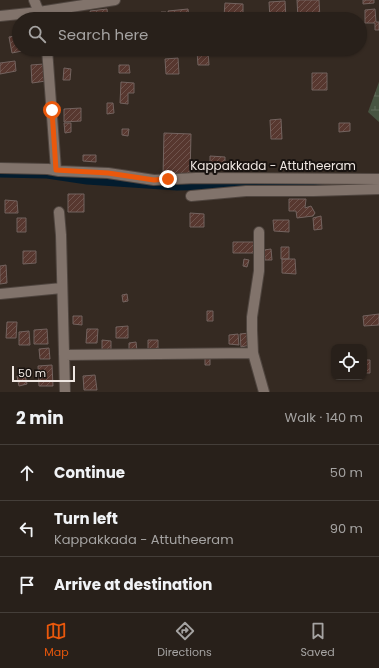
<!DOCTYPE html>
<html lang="en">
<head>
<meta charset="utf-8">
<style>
  :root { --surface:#28201a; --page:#342d27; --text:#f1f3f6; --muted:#a5a3a2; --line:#443e39; --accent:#ea580c }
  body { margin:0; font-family:Poppins,sans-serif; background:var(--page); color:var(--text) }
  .controls { position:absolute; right:12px; bottom:12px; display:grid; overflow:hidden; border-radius:8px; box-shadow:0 1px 3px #0004 }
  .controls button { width:36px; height:36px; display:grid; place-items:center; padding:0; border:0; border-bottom:1px solid var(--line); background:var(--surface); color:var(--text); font:20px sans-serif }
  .scale { position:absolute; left:12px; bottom:10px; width:63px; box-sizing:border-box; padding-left:4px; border:2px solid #efe7e2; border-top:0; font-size:11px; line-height:14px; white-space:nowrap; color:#efe7e2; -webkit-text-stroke:3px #191310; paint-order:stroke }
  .stop { position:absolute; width:12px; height:12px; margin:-9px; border:3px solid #ea580c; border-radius:50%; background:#fff }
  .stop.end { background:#ea580c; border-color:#fff; box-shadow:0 1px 4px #0008 }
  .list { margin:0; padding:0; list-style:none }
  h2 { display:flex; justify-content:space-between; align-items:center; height:52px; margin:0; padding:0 16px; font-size:17px }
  h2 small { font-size:13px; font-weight:400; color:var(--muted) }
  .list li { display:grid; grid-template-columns:26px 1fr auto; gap:12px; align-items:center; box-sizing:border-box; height:56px; padding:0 16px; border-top:1px solid var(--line) }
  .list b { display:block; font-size:15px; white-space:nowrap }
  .list p { margin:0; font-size:13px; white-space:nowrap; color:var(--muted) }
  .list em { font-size:13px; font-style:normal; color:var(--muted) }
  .icon { flex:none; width:22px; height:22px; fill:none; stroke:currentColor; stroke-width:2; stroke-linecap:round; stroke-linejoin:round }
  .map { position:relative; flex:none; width:379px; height:392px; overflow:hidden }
  .search { position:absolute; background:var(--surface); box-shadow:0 1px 3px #0004; left:12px; right:12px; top:12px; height:44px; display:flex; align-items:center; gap:10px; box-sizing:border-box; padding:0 14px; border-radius:22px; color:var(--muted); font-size:15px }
  .sheet { height:220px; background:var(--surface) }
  nav { display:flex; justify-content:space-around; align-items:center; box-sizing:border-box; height:56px; border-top:1px solid var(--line); background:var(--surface); font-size:11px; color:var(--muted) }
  nav a { display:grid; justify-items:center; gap:2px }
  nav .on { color:var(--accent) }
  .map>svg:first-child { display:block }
  .wetland { fill:url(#wetland-marsh) }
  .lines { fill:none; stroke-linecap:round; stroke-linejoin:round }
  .canal { stroke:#031c2e; stroke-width:9 }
  .building { fill:url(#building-hatch); stroke:#73635f }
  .minor-casing { stroke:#4f453f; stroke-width:12 }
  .minor { stroke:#81736b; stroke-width:10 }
  .route { stroke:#ea580c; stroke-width:5 }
  .labels { text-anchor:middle; stroke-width:4; stroke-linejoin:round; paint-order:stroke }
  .street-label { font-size:12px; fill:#efe7e2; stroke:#191310 }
</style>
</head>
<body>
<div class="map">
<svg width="379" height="392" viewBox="0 0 379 392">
  <defs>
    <pattern id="wetland-marsh" width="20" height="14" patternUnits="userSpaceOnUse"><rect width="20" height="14" fill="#475441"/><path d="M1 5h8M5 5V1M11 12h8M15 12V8" fill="none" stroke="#626d5c"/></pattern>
    <pattern id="building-hatch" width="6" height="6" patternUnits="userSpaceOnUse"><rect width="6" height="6" fill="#57372f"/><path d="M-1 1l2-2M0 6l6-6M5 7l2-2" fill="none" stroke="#6f544d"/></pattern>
  </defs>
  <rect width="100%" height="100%" fill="#352a22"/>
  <path class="wetland" d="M379,82V122L368,112Z"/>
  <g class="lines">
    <path class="canal" d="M0,173L47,174L87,180L177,186L320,183"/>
  </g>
  <path class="building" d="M297,0H319L320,19H298Z
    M363,0H374V3L363,4Z
    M285,1L286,19H270L269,2Z
    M225,3L243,4V16H224Z
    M107,9L108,19H92L90,11Z
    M188,9L189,19H169L168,11Z
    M375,9L376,22H379V30H375V23H365V10Z
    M161,12H166V19H161Z
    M19,35V49H32L12,53L9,37Z
    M197,51H208L209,65H198Z
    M178,58L179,74H166L165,59Z
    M15,61L16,71L0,74V63Z
    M44,64L46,81L32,83L31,65Z
    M119,65H129L130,73H119Z
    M64,68L71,69L70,80H63Z
    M312,73H327V90H312Z
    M121,82L134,83V93H128V104L120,103Z
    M107,103H113L114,113L107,114Z
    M81,108V121L64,122V109Z
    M281,119L282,139H271L270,120Z
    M64,123H71V132L65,133Z
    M339,123H350V131L339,132Z
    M122,129H129L128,136L122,135Z
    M164,133L191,134L190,177L163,176Z
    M83,155H96V162L83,161Z
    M210,156L225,157V166L219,169H210Z
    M68,194H84V212H68Z
    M289,199H306L305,208L311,206L315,213L313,216L297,218L296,211H289Z
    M5,200L17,201L18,213H5Z
    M190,213L204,214V227H190Z
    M321,216L322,229L314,230L313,218Z
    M17,218H26V232H17Z
    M273,220H289V232L274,231Z
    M233,242H256V253H233Z
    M281,247H289V259H281Z
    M271,249L272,260H265L264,250Z
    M23,251H36V263L23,264Z
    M244,259L249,260L247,267L243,266Z
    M282,259H295L296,274L282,273Z
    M6,265L7,283L0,284V266Z
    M127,294L128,301L123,302L122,295Z
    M207,311H213V321H207Z
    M379,314V325L364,326L363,316Z
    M73,316H82V325L73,324Z
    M7,322H17L16,338H6Z
    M128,326V338H116V327Z
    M47,329L48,344H34V330Z
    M87,329H98L97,343H86Z
    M29,331L30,345H19V332Z
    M249,333L250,345L241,347L240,334Z
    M238,334L239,345L229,344V335Z
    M102,340L111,341V352H102Z
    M148,340H158V350H148Z
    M136,342L137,351H129V343Z
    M49,348L50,359H40L39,349Z
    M210,357V365H205V358Z
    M364,360H370V373H364Z
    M52,365L53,386H39L38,366Z
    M25,375L27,384L19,386L17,376Z
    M95,375L97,390H84L83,376Z"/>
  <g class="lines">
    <g class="minor-casing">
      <path id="minor" d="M34,0L41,17
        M0,16L39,12L115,0
        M47,49L56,170
        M0,168L48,169L59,171L108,173L154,180L196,178L379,179
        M191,196L246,191H314L379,189
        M59,212L61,235L65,392
        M259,232V271L252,317V330L253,353L264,392
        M0,294L62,288
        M64,355L253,353"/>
    </g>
    <use href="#minor" class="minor"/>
  </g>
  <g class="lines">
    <path class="route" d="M52,110L56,170L108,173L154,180L168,179"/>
  </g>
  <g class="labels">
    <g class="street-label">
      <text x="273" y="170">Kappakkada - Attutheeram</text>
    </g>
  </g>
</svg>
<div class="controls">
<button><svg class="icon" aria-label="locate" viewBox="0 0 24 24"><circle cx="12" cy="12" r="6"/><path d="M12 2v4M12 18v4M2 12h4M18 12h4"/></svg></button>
</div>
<div class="scale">50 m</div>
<div class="stop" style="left:52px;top:110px"></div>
<div class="stop end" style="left:168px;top:179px"></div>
<div class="search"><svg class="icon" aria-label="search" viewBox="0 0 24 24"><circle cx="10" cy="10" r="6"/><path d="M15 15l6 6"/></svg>Search here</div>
</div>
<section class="sheet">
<h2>2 min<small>Walk · 140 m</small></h2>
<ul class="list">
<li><svg class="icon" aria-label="ahead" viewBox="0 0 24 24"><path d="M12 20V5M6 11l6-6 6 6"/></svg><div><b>Continue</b></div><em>50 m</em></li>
<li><svg class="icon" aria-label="left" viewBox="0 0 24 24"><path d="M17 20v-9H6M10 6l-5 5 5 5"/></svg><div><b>Turn left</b><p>Kappakkada - Attutheeram</p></div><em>90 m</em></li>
<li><svg class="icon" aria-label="arrive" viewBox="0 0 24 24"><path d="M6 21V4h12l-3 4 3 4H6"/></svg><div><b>Arrive at destination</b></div></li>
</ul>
</section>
<nav>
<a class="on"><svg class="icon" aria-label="map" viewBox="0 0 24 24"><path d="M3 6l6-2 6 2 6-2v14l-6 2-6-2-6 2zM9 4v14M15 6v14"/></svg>Map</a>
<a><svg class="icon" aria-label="directions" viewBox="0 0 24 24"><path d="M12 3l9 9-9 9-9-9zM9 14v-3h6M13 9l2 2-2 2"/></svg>Directions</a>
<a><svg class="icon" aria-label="saved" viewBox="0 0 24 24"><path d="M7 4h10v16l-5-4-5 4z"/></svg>Saved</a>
</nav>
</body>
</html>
